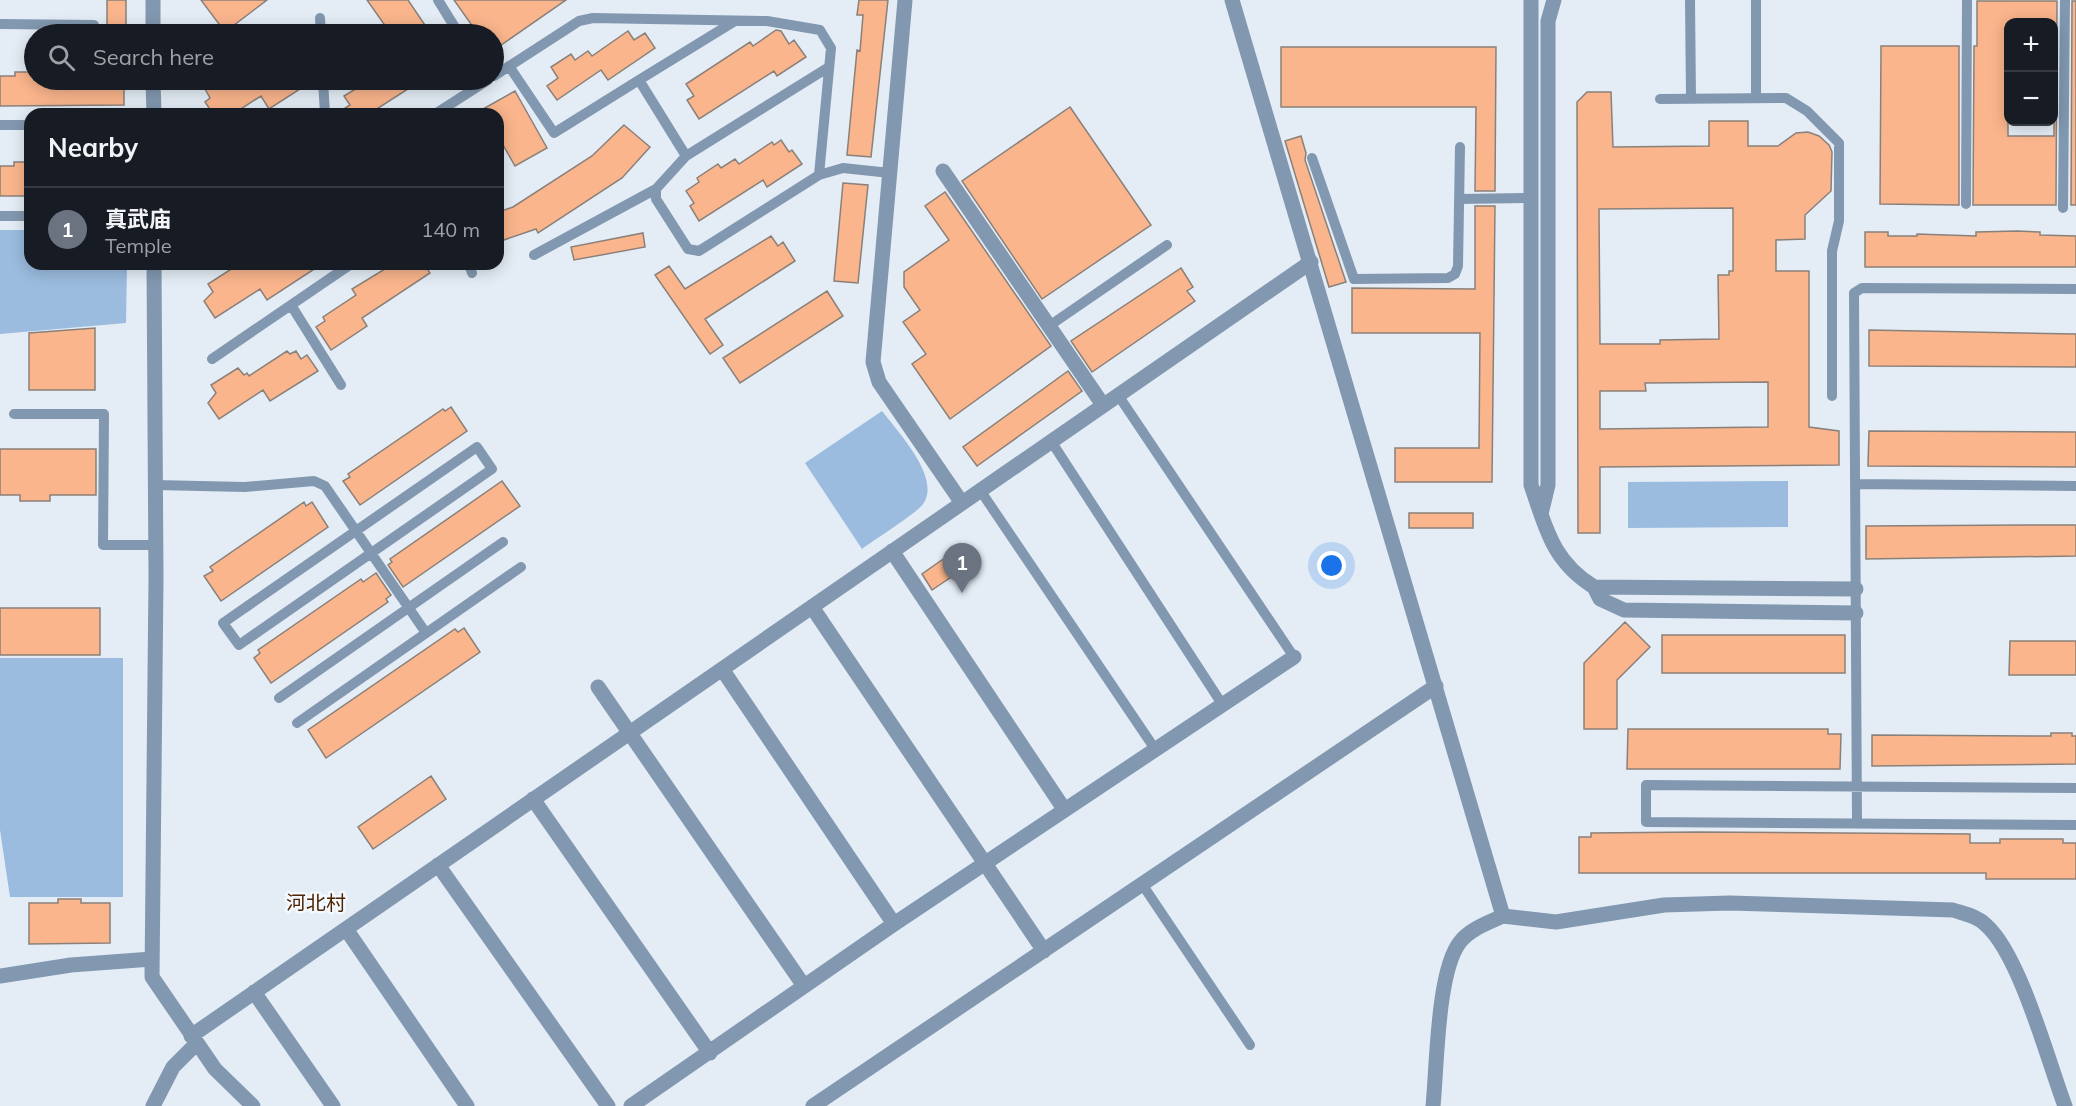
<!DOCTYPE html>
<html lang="en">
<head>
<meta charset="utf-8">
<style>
  :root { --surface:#171b24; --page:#242831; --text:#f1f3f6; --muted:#9ea1a6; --line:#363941; --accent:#be6016 }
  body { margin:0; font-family:Mulish,"Noto Sans SC",sans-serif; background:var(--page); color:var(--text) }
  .controls { position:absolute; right:18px; top:18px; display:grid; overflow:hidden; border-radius:12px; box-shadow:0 3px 15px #0003 }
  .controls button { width:54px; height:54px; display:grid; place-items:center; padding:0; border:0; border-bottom:2px solid var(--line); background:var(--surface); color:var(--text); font:30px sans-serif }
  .you { position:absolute; left:1332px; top:566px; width:21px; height:21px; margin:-15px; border:4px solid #fff; border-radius:50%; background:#1a73e8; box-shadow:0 0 0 9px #1a73e833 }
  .badge { display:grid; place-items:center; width:39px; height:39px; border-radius:50%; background:var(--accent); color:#fff; font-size:20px; font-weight:700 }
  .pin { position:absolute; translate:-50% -50px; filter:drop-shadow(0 2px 3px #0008) }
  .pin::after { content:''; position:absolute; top:32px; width:21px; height:18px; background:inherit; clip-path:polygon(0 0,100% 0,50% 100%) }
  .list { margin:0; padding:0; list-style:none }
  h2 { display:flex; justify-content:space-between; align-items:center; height:78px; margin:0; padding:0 24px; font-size:26px }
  h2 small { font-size:20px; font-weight:400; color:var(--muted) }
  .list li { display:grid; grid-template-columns:39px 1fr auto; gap:18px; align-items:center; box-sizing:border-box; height:84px; padding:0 24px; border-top:2px solid var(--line) }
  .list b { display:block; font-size:22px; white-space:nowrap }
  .list p { margin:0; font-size:20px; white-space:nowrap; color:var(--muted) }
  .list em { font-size:20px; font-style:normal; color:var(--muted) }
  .icon { flex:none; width:33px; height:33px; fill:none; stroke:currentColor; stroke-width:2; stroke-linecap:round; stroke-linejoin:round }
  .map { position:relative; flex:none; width:2076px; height:1106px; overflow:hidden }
  .search { position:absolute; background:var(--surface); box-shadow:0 3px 15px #0003; left:24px; top:24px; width:480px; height:66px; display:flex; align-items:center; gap:15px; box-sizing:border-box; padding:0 21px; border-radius:33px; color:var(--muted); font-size:22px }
  .panel { position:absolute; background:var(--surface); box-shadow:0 3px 15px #0003; left:24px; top:108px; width:480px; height:162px; border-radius:18px }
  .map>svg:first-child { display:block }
  .green { fill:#9bbcdf }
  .building { fill:#fab58c; stroke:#8a807a; stroke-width:1.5; fill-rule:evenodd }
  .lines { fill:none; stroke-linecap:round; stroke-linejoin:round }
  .service { stroke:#8298b0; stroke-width:10 }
  .minor { stroke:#8298b0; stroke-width:15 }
  .tertiary { stroke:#8298b0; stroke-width:15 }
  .labels { text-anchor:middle; stroke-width:5; stroke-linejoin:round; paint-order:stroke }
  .quarter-label { font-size:20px; fill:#502301; stroke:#f4f9ff }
</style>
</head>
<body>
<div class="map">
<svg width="2076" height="1106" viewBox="0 0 2076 1106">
  <rect width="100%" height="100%" fill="#e4edf6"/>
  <path class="green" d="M0,230H30V264H127L126,323L0,334Z
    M882,411C897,431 942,478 923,504C917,513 874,540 862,549L805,463Z
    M1788,481V527L1628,528V482Z
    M0,658H123V897H10L0,830Z"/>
  <path class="building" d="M107,0H126V34H107Z
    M201,0H267L225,32Z
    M367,0H408L431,34H391Z
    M454,0H566L494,50V34H478Z
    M859,0H888L871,157L847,155L857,50L860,51L863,15H857Z
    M1977,1H2057L2056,205H1973L1974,46H1977ZM2008,22H2054V136H2008Z
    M2072,1H2076V205H2071Z
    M776,30L781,31L789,44L794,40L806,57L777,76L774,71L699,119L687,100L694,96L686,84L750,42L753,46Z
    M628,31L634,40L645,33L655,48L608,80L601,70L557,100L547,86L558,78L551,67L571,54L575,60L588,51L592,56Z
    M1881,46H1959V205L1880,204Z
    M1281,47H1496L1495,191H1475L1476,107H1281Z
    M15,72H34V80H124V105L0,106V76H15Z
    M220,80H314L269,109L261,96L233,114H213L205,102L210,98L205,89Z
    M370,80H422L369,114H336L350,105L344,96Z
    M515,91L547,148L515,166L498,136V114H474Z
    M1587,92H1611L1613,147L1709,146V121H1748V146H1778L1796,133L1808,132L1819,136L1829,145L1832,152L1831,191L1805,215V239L1776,240V271H1809V427L1839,431V465L1600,467V533H1578L1577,102ZM1733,208V271H1729V275H1718L1719,339L1660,340V344H1600L1599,209ZM1768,382V427L1600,429V391H1646L1645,383Z
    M1070,107L1151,225L1042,299L962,181Z
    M624,125L650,147L622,178L538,233L536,229L498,242V212L513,207L592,156Z
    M1301,136L1306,153L1305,160L1346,282L1329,287L1285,141Z
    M781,140L789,152L792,150L802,164L767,187L763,180L699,221L690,206L694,203L686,191L699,182L697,178L718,164L721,168L735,159L739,164L772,142L774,145Z
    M14,162H30V196H0V166H14Z
    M843,183L868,185L858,283L834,281Z
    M945,192L1051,346L950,419L912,364L926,354L903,322L920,310L904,287V272L949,240L925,206Z
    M1475,206H1495L1492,482H1395V448H1479L1480,333H1352V288L1475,289Z
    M2017,231L2040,232V235L2076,236V267H1865V232H1888V236H1917V234L1976,236V232Z
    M643,233L645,247L574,260L571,247Z
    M771,236L778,246L783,242L795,261L705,319L723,345L710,354L655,275L669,266L685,289Z
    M239,264H322L267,300L260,289L215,318L204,301L213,292L208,284Z
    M393,264H424L430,273L362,318L367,326L331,350L316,327L325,321L323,317L356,295L352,289Z
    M1181,268L1193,287L1187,291L1195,301L1092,372L1071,341Z
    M827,291L843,316L740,383L723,358Z
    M95,328V390H29V333Z
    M1869,330L2076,334V367L1869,366Z
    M287,351L290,354L296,351L301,359L307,355L318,371L270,401L263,390L219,419L208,403L216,393L211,385L238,368L244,375L247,373L249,376Z
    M1068,371L1082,391L977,466L963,447Z
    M451,407L467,431L360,505L343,481L350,477L348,474L443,409L445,411Z
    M1869,431L2076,432V467L1868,466Z
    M0,449H96V495H50V501H20V495H0Z
    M502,481L520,506L403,587L388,565L392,562L390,559Z
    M304,502L306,506L312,502L328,527L221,601L204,576L213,571L210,567Z
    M1409,513H1473V528H1409Z
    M2026,525H2076V556L1866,559V526Z
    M949,555L960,571L932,590L922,574Z
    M376,573L391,595L386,599L388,602L271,683L254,658L260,653L258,650L361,579L363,582Z
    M0,608H100V655H0Z
    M1625,622L1650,647L1617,680V729H1584V663Z
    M464,628L480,652L326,758L308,730L455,629L458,632Z
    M1662,635H1845V673H1662Z
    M2010,641H2076V675H2009Z
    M1628,729H1828V734H1841L1840,769H1627Z
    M2051,733H2072V736H2076V764L1872,766V735L2051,736Z
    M431,776L446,799L373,849L358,827Z
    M1698,832L1970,834V843H2000V839H2063V843H2076V879H1986V873H1579V837H1591V833Z
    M58,899H81V903H110V943L29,944V903H58Z"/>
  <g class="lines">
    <path class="service" d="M438,0L459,34
      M1690,0L1691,98
      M1756,0V98
      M320,18L321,34
      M0,24L94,25
      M509,66L554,133L639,80L686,156L829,67
      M494,76L579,21L593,18L767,21L820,30L831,48L819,175
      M323,80L325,114
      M639,80L735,21
      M1660,99L1786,98L1807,111L1839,143V221L1832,251V396
      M435,114L488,80
      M0,125H30
      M686,156L656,189V199L688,249L699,251L819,175L843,168L890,173
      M1312,158L1354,279L1448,278L1455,274L1458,266L1460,147
      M1459,199L1531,198
      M1966,204L1967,0
      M2063,208L2065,0
      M0,216H30
      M534,255L656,189
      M469,264L472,273
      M291,305L341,385
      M1049,326L1167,245
      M212,359L351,264
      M1118,395L1294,657
      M14,414H104L103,545H156
      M1051,441L1222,704
      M477,447L492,469L239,645L223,623Z
      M1855,484L2076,486
      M155,485L245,487L314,481L325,486L426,633
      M980,490L1155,749
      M279,698L503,542
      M297,723L521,567
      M2076,788L1646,785V822L2076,825
      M1857,823L1854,293L1862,288L2076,289
      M1142,884L1250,1045"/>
    <path class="minor" d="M153,0V34
      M905,0L873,362L879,382L962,503
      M1531,0V485C1546,528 1552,561 1594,587L1856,589
      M153,80L154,114
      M943,171L1103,405
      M154,264L156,578L152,977L215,1069L253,1106
      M1541,514L1548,485V21L1554,0
      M892,551L1064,809
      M1594,587L1600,599L1624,610L1856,613
      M812,607L1044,951
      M722,669L894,924
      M598,687L804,986
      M533,799L710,1053
      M438,865L608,1106
      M1503,916L1556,922L1664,905L1730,903L1953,910C1965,914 1977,916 1986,925C2020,955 2048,1061 2065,1106
      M346,929L467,1106
      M0,976L71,965L152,959
      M254,992L333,1106
      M191,1036L1311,262
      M153,1106L173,1067L196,1044
      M631,1106L894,924L1294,657
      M813,1106L1436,686"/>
    <path class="tertiary" d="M1232,0L1503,916C1488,923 1470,929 1460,942C1437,971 1437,1067 1433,1106"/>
  </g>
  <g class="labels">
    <g class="quarter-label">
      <text x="316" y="910">河北村</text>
    </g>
  </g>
</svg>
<div class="controls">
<button>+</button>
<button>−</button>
</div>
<div class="you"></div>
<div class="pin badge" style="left:962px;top:593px;background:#6b7280">1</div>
<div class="search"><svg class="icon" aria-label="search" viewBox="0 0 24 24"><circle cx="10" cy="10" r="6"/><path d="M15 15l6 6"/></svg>Search here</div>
<section class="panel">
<h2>Nearby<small></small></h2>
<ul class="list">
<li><span class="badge" style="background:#6b7280">1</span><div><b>真武庙</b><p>Temple</p></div><em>140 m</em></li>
</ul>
</section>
</div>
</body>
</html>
